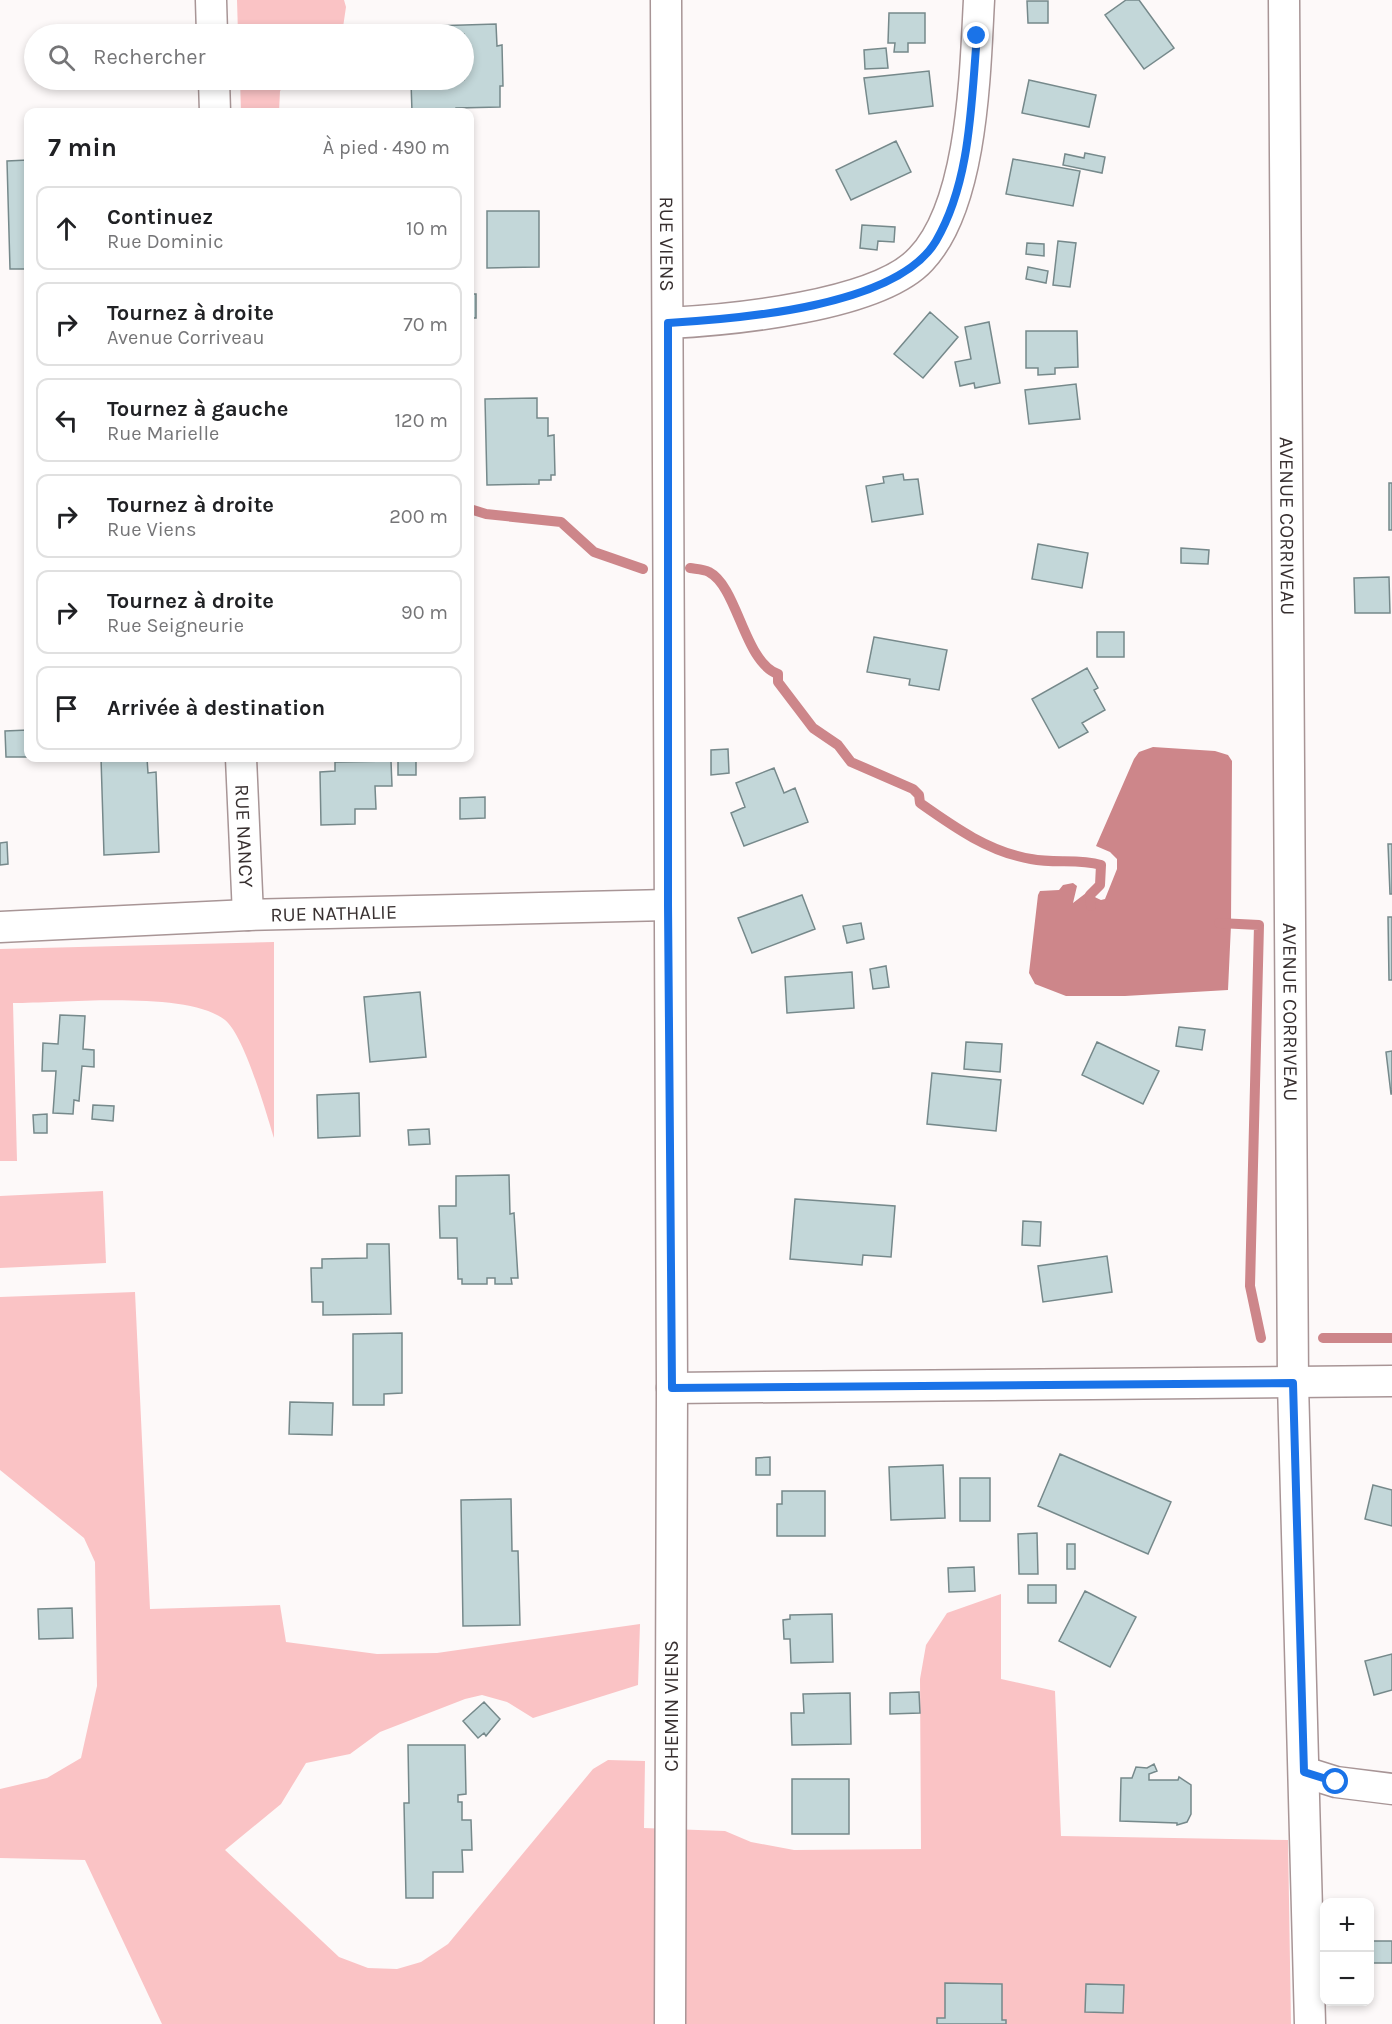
<!DOCTYPE html>
<html lang="fr">
<head>
<meta charset="utf-8">
<style>
  :root { --surface:#fff; --page:#f6f6f6; --text:#202124; --muted:#757577; --line:#e0e0e0 }
  body { margin:0; font-family:Karla,sans-serif; background:var(--page); color:var(--text) }
  .controls { position:absolute; right:18px; bottom:18px; display:grid; overflow:hidden; border-radius:12px; box-shadow:0 3px 9px #0003 }
  .controls button { width:54px; height:54px; display:grid; place-items:center; padding:0; border:0; border-bottom:2px solid var(--line); background:var(--surface); color:var(--text); font:30px sans-serif }
  .stop { position:absolute; width:18px; height:18px; margin:-14px; border:4px solid #1a73e8; border-radius:50%; background:#fff }
  .stop.end { background:#1a73e8; border-color:#fff; box-shadow:0 2px 6px #0008 }
  .list { margin:0; padding:0; list-style:none }
  h2 { display:flex; justify-content:space-between; align-items:center; height:78px; margin:0; padding:0 24px; font-size:26px }
  h2 small { font-size:20px; font-weight:400; color:var(--muted) }
  .list li { display:grid; grid-template-columns:39px 1fr auto; gap:18px; align-items:center; box-sizing:border-box; height:84px; margin:0 12px 12px; padding:0 12px; border:2px solid var(--line); border-radius:12px }
  .list b { display:block; font-size:22px; white-space:nowrap }
  .list p { margin:0; font-size:20px; white-space:nowrap; color:var(--muted) }
  .list em { font-size:20px; font-style:normal; color:var(--muted) }
  .icon { flex:none; width:33px; height:33px; fill:none; stroke:currentColor; stroke-width:2; stroke-linecap:round; stroke-linejoin:round }
  .map { position:relative; flex:none; width:1392px; height:2024px; overflow:hidden }
  .search { position:absolute; background:var(--surface); box-shadow:0 3px 9px #0003; left:24px; top:24px; width:450px; height:66px; display:flex; align-items:center; gap:15px; box-sizing:border-box; padding:0 21px; border-radius:33px; color:var(--muted); font-size:22px }
  .panel { position:absolute; background:var(--surface); box-shadow:0 3px 9px #0003; left:24px; top:108px; width:450px; height:654px; border-radius:12px }
  .map>svg:first-child { display:block }
  .green { fill:#fac3c5 }
  .water { fill:#cd868a }
  .lines { fill:none; stroke-linecap:round; stroke-linejoin:round }
  .stream { stroke:#cd868a; stroke-width:10 }
  .building { fill:#c3d7d9; stroke:#76898b; stroke-width:1.5 }
  .street-casing { stroke:#a89596; stroke-width:33 }
  .street { stroke:#fff; stroke-width:30 }
  .route { stroke:#1a73e8; stroke-width:8 }
  .labels { text-anchor:middle; stroke-width:4.5; stroke-linejoin:round; paint-order:stroke }
  .street-label { font-size:20px; fill:#383030; stroke:#fff }
</style>
</head>
<body>
<div class="map">
<svg width="1392" height="2024" viewBox="0 0 1392 2024">
  <rect width="100%" height="100%" fill="#fdf9f9"/>
  <path class="green" d="M237,0H344L346,7L342,34H238Z
    M240,80H290L280,91L279,112H241Z
    M274,942V1138C266,1112 244,1035 225,1020C188,990 62,1003 13,1003L17,1161H0V949Z
    M103,1191L106,1263L0,1268V1196Z
    M135,1292L150,1609L280,1605L286,1642L377,1654L437,1653L640,1624L638,1685L533,1718L507,1702L482,1695L465,1699L380,1732L350,1754L306,1763L281,1804L225,1850L339,1957L368,1968L397,1969L421,1962L448,1944L593,1769L608,1760L645,1761L644,1828L725,1831L751,1842L794,1850L921,1849L920,1679L926,1645L947,1613L1001,1594V1679L1055,1691L1061,1836L1288,1840L1291,2024H162L85,1860L0,1858V1789L47,1778L81,1758L97,1686L95,1562L84,1538L0,1470V1297Z"/>
  <path class="water" d="M1153,747L1215,751L1228,755L1232,761L1231,925L1228,990L1125,996H1066L1035,984L1029,973L1038,895L1040,891L1059,890L1063,885L1073,883L1077,886L1073,903L1086,893L1101,900L1105,899L1117,869V859L1110,852L1096,846L1134,759L1139,752Z"/>
  <g class="lines">
    <path class="stream" d="M470,509L486,514L561,522L594,552L643,569
      M690,568C696,569 704,569 709,572C738,587 744,662 778,674V682L813,728L838,745L851,762L913,789L919,795L920,803C954,827 989,852 1031,859C1055,864 1078,858 1101,865L1100,885L1090,895L1091,906
      M1219,923L1259,925L1250,1286L1261,1338
      M1323,1338H1392"/>
  </g>
  <path class="building" d="M1126,0H1139L1174,48L1144,69L1105,15Z
    M1027,1H1048V23H1028Z
    M889,13H925V43H908V52H894L895,43H888Z
    M496,24L497,46L502,45L503,86H500V107L456,108V112H412L411,82L464,80V34H432V26Z
    M886,48L888,68L865,69L864,50Z
    M929,71L933,106L869,114L864,78Z
    M1029,80L1096,95L1089,127L1022,113Z
    M896,141L911,172L851,200L836,170Z
    M1085,153L1105,157L1102,173L1063,165L1065,154L1084,158Z
    M1013,159L1080,171L1073,206L1006,194Z
    M28,160V269H10L7,161Z
    M487,211H539V267L487,268Z
    M862,225L895,227L894,242L878,241L877,250L860,248Z
    M1058,241L1076,243L1070,287L1053,285Z
    M1027,243L1044,244V256L1026,254Z
    M1028,267L1048,271L1046,283L1026,279Z
    M470,294H476V318H470Z
    M930,312L958,337L923,378L894,354Z
    M989,322L1000,383L975,388L974,383L960,386L955,362L971,359L965,327Z
    M1026,331H1077L1078,367L1055,368V374L1038,375V368H1026Z
    M25,359H28V416H25Z
    M1076,384L1080,419L1029,424L1025,390Z
    M537,398V418H548V436L554,435L555,475H551V480H539V484L487,485L485,399Z
    M903,474L904,480L918,479L923,514L872,522L866,486L884,483L883,477Z
    M1389,483H1392V530H1389Z
    M1038,544L1088,553L1082,588L1032,579Z
    M1181,548L1209,550L1208,564L1181,563Z
    M1389,577L1390,613H1355L1354,578Z
    M1097,632H1124V657H1097Z
    M874,637L947,650L939,690L909,685L910,679L867,672Z
    M1087,668L1098,688L1094,690L1105,710L1082,723L1088,732L1059,748L1032,699Z
    M28,730V757H6L5,731Z
    M728,749L729,773L711,775V750Z
    M101,758H147L148,773L156,772L159,852L104,855Z
    M398,758H416V775H398Z
    M391,761L392,786H375L376,809H355V824L321,825L320,772L335,771V762Z
    M774,768L784,793L795,788L808,822L744,846L731,813L745,807L736,783Z
    M485,797V818L460,819V798Z
    M7,842L8,864L0,865V843Z
    M1388,844H1392V894H1390Z
    M802,895L815,929L752,953L738,918Z
    M1388,917H1392V980H1389Z
    M861,923L864,939L847,943L843,926Z
    M886,966L889,987L873,989L870,969Z
    M852,972L854,1008L787,1013L785,977Z
    M420,992L426,1057L370,1062L364,997Z
    M60,1015L85,1016L83,1049L94,1050V1067L82,1066L79,1101L74,1100L73,1114L53,1113L56,1071H42L43,1043L58,1044Z
    M1179,1027L1205,1030L1202,1050L1176,1046Z
    M966,1042L1002,1044L1000,1072L964,1069Z
    M1097,1042L1159,1071L1143,1104L1082,1075Z
    M1392,1051V1094H1391L1386,1052Z
    M932,1073L1001,1080L996,1131L927,1124Z
    M359,1093L360,1136L318,1138L317,1095Z
    M93,1105L114,1106L113,1121L92,1119Z
    M47,1114V1133H34L33,1115Z
    M429,1129L430,1144L409,1145L408,1130Z
    M509,1175L510,1214L514,1213L518,1278H511L512,1284H495V1278H487V1284H462V1279H458L457,1238H440L439,1206H456V1176Z
    M795,1199L895,1206L891,1257L863,1255L862,1265L790,1259Z
    M1023,1221L1041,1222L1040,1246L1022,1245Z
    M367,1244H389L391,1314L323,1315V1302H312L311,1268H322V1259L367,1258Z
    M1107,1256L1112,1292L1043,1302L1038,1266Z
    M402,1333V1393L384,1394V1405H353V1334Z
    M290,1402L333,1403L332,1435L289,1434Z
    M1060,1454L1171,1502L1148,1554L1038,1506Z
    M770,1457V1475H756V1458Z
    M943,1465L945,1518L891,1520L889,1467Z
    M960,1478H990V1521H960Z
    M1373,1485L1392,1490V1526L1365,1519Z
    M782,1491H825V1536H777V1504H782Z
    M511,1499L512,1551H518L520,1625L463,1626L461,1500Z
    M1037,1533L1038,1574H1019L1018,1534Z
    M1067,1544H1075V1569H1067Z
    M974,1567L975,1591L949,1592L948,1568Z
    M1028,1585H1056V1603H1028Z
    M1085,1591L1136,1617L1110,1667L1059,1641Z
    M72,1608L73,1638L39,1639L38,1609Z
    M832,1614L833,1662L791,1663L790,1639H784L783,1620L790,1619V1615Z
    M1392,1654V1690L1374,1695L1365,1661Z
    M919,1692L920,1713L890,1714V1693Z
    M850,1693L851,1744L792,1745L791,1713H804L803,1694Z
    M484,1702L500,1719L486,1736L484,1733L478,1738L463,1721Z
    M408,1745H465L466,1794L458,1795V1802H462V1820H471L472,1850H462L463,1872H433V1898H406L404,1803H409Z
    M1154,1764L1157,1771L1149,1774V1780H1178L1179,1777L1191,1785V1814L1187,1822L1177,1825V1823L1120,1821L1121,1778H1132L1136,1767L1147,1768Z
    M792,1779H849V1834H792Z
    M1370,1941H1392V1963H1370Z
    M945,1983L1002,1984V2020H1006V2024H937V2018H945Z
    M1086,1984L1124,1985L1123,2013L1085,2012Z"/>
  <g class="lines">
    <g class="street-casing">
      <g id="street">
        <path d="M211,0L212,34"/>
        <path id="s1" d="M666,0L672,1388L670,2024"/>
        <path id="s2" d="M1284,0L1293,1383L1310,2024"/>
        <path d="M214,80L215,112"/>
        <path d="M668,323C731,320 878,306 921,259C973,204 975,73 979,0"/>
        <path id="s3" d="M241,758L248,915"/>
        <path id="s4" d="M0,927L248,915L668,905"/>
        <path d="M672,1388L1392,1381"/>
        <path d="M1304,1772L1336,1782L1392,1789"/>
      </g>
    </g>
    <use href="#street" class="street"/>
  </g>
  <g class="lines">
    <path class="route" d="M977,36C971,103 971,181 936,241C897,307 738,319 668,323V905L672,1388L1293,1383L1304,1772L1336,1782"/>
  </g>
  <g class="labels">
    <g class="street-label">
      <text dy="7" stroke="none"><textPath href="#s1" startOffset="244">RUE VIENS</textPath></text>
      <text dy="7" stroke="none"><textPath href="#s2" startOffset="526">AVENUE CORRIVEAU</textPath></text>
      <text dy="7" stroke="none"><textPath href="#s3" startOffset="78">RUE NANCY</textPath></text>
      <text dy="7" stroke="none"><textPath href="#s4" startOffset="334">RUE NATHALIE</textPath></text>
      <text dy="7" stroke="none"><textPath href="#s2" startOffset="1012">AVENUE CORRIVEAU</textPath></text>
      <text transform="translate(671 1706) rotate(-90)" y="7">CHEMIN VIENS</text>
    </g>
  </g>
</svg>
<div class="controls">
<button>+</button>
<button>−</button>
</div>
<div class="stop" style="left:1336px;top:1782px"></div>
<div class="stop end" style="left:977px;top:36px"></div>
<div class="search"><svg class="icon" aria-label="search" viewBox="0 0 24 24"><circle cx="10" cy="10" r="6"/><path d="M15 15l6 6"/></svg>Rechercher</div>
<section class="panel">
<h2>7 min<small>À pied · 490 m</small></h2>
<ul class="list">
<li><svg class="icon" aria-label="ahead" viewBox="0 0 24 24"><path d="M12 20V5M6 11l6-6 6 6"/></svg><div><b>Continuez</b><p>Rue Dominic</p></div><em>10 m</em></li>
<li><svg class="icon" aria-label="right" viewBox="0 0 24 24"><path d="M7 20v-9h11M14 6l5 5-5 5"/></svg><div><b>Tournez à droite</b><p>Avenue Corriveau</p></div><em>70 m</em></li>
<li><svg class="icon" aria-label="left" viewBox="0 0 24 24"><path d="M17 20v-9H6M10 6l-5 5 5 5"/></svg><div><b>Tournez à gauche</b><p>Rue Marielle</p></div><em>120 m</em></li>
<li><svg class="icon" aria-label="right" viewBox="0 0 24 24"><path d="M7 20v-9h11M14 6l5 5-5 5"/></svg><div><b>Tournez à droite</b><p>Rue Viens</p></div><em>200 m</em></li>
<li><svg class="icon" aria-label="right" viewBox="0 0 24 24"><path d="M7 20v-9h11M14 6l5 5-5 5"/></svg><div><b>Tournez à droite</b><p>Rue Seigneurie</p></div><em>90 m</em></li>
<li><svg class="icon" aria-label="arrive" viewBox="0 0 24 24"><path d="M6 21V4h12l-3 4 3 4H6"/></svg><div><b>Arrivée à destination</b></div></li>
</ul>
</section>
</div>
</body>
</html>
